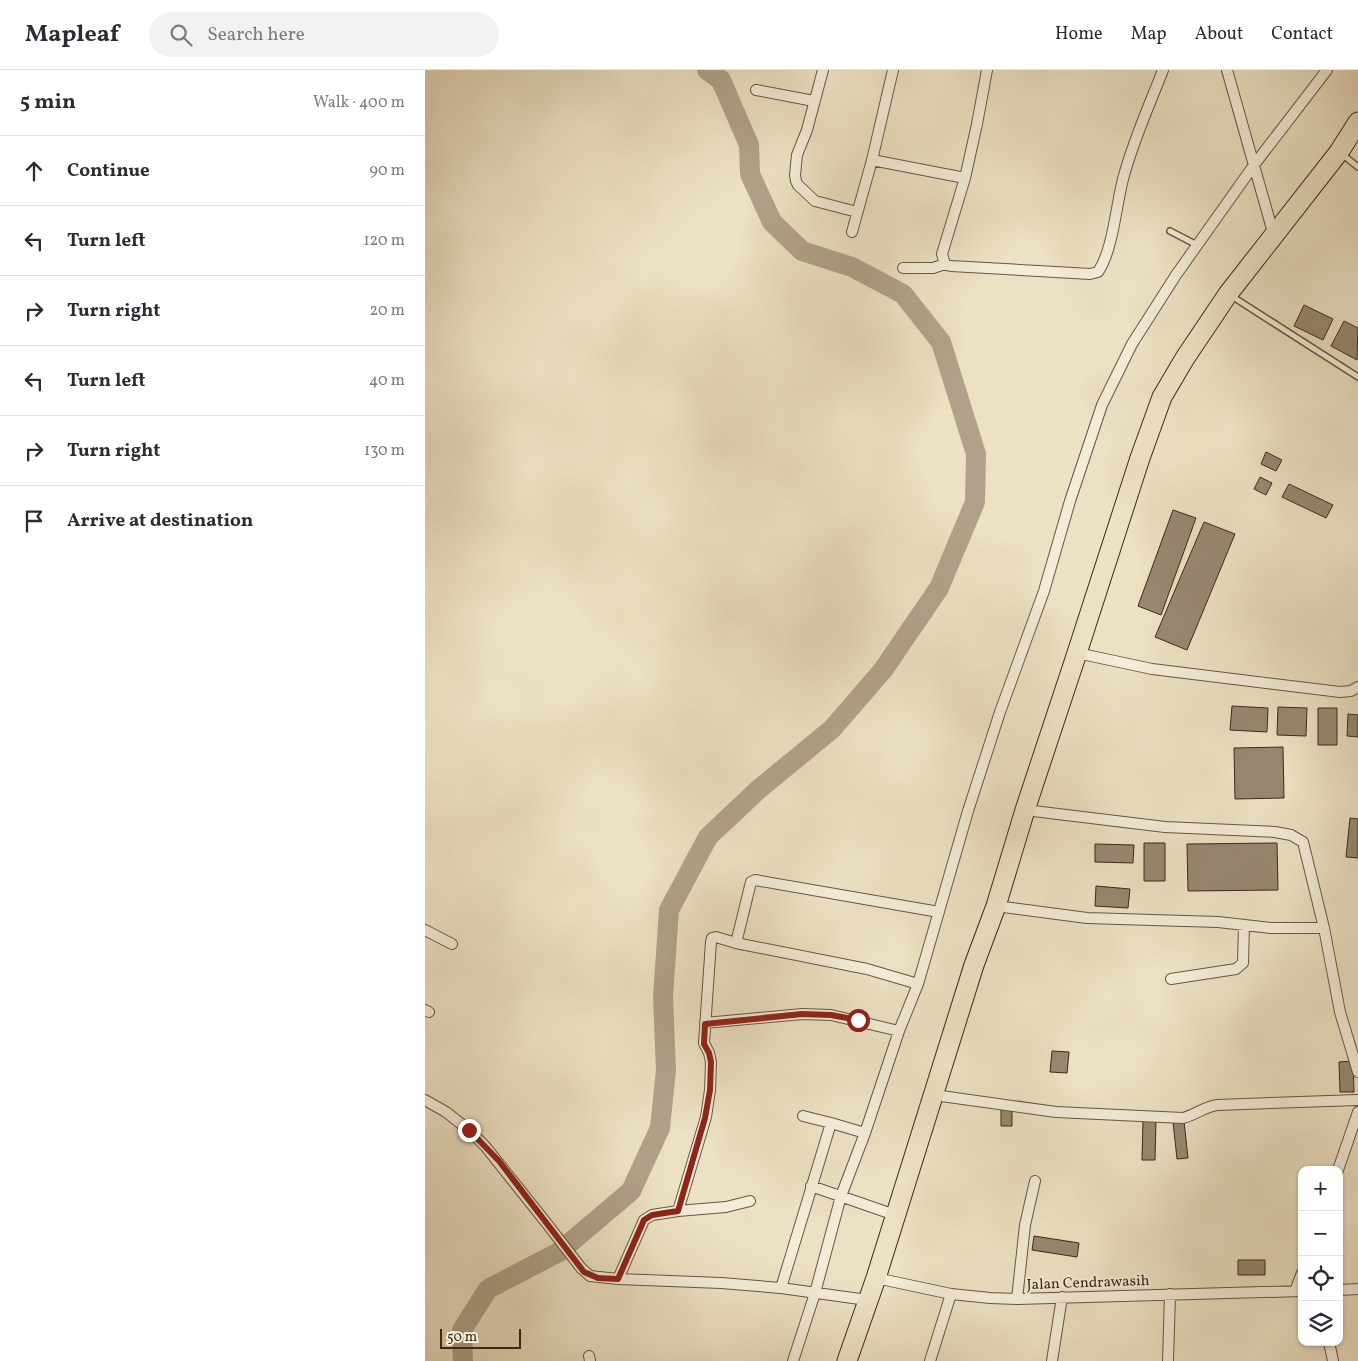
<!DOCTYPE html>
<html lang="en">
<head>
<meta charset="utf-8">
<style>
  :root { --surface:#fff; --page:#f2f2f3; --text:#2b2b33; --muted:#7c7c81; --line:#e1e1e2 }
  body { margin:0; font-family:Vollkorn,serif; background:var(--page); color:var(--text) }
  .controls { position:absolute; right:15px; bottom:15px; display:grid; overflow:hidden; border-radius:10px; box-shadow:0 1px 4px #0004 }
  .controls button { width:45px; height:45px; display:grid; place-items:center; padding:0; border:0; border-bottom:1px solid var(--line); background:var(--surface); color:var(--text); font:25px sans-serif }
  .scale { position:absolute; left:15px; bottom:12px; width:81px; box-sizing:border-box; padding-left:5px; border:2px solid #3b281a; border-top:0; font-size:14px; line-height:18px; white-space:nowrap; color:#3b281a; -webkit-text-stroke:4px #f3ecd8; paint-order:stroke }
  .stop { position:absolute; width:15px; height:15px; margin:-11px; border:4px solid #8f2418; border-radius:50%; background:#fff }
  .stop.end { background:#8f2418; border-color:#fff; box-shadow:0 1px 5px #0008 }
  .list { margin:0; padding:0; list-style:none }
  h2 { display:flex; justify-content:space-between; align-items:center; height:65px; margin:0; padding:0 20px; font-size:21px }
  h2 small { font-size:16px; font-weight:400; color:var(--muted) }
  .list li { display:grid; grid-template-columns:32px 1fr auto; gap:15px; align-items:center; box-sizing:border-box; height:70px; padding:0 20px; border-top:1px solid var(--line) }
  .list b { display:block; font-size:19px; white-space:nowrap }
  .list em { font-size:16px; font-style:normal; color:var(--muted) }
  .icon { flex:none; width:28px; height:28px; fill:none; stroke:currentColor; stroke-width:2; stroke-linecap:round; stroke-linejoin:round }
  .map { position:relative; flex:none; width:933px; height:1291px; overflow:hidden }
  header { display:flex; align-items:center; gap:30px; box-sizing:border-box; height:70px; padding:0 25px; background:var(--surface); border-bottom:1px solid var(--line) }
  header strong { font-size:24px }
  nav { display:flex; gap:28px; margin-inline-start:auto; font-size:18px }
  .search { width:350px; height:45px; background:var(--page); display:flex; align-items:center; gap:12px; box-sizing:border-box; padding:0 18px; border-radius:28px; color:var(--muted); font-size:19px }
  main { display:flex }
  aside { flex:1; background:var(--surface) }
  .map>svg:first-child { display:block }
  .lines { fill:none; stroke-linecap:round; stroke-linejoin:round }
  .river { stroke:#b0a28a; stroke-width:20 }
  .building { fill:#978872; stroke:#3b281a }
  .lane-casing { stroke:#675644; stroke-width:8 }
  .street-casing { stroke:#675644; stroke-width:12 }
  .highway-casing { stroke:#3b281a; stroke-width:21 }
  .lane { stroke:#f3ecd8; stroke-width:5 }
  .street { stroke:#f3ecd8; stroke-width:10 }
  .highway { stroke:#ece1c3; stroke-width:19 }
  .route { stroke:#8f2418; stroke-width:6 }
  .labels { text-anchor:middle; stroke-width:4; stroke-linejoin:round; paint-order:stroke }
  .street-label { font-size:15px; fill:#3b281a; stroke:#f3ecd8 }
</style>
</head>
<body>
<header>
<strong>Mapleaf</strong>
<div class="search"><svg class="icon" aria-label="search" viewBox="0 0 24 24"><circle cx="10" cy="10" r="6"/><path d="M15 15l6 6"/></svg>Search here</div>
<nav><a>Home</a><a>Map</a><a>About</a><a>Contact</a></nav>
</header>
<main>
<aside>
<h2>5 min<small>Walk · 400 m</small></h2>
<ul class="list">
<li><svg class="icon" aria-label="ahead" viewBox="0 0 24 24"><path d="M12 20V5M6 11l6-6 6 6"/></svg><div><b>Continue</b></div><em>90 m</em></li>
<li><svg class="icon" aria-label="left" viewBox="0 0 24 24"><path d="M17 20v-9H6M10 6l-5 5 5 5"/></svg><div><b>Turn left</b></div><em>120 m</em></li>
<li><svg class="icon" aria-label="right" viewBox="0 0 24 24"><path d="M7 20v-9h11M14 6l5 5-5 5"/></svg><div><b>Turn right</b></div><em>20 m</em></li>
<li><svg class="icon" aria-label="left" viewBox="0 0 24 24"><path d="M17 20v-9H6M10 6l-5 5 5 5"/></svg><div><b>Turn left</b></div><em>40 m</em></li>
<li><svg class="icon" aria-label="right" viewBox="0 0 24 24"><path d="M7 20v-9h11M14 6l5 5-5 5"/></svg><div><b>Turn right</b></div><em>130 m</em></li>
<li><svg class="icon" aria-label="arrive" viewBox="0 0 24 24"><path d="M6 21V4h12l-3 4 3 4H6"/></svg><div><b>Arrive at destination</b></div></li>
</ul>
</aside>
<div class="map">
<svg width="933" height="1291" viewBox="0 0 933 1291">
  <rect width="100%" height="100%" fill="#ece1c3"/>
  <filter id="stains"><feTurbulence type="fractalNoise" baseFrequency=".004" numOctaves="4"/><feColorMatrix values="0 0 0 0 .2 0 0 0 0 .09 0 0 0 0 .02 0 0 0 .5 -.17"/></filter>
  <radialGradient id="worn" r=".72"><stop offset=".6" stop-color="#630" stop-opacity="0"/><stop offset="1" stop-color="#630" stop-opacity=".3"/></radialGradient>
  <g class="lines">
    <path class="river" d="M38,1291L37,1260L63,1219L134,1182L206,1121L235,1058L241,1000L238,927L244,840L283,767L334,719L407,659L458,600L514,518L550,432L551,384L516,272L478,224L427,197L377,181L347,152L325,104L324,75L296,10L282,0"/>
  </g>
  <path class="building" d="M879,235L908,249L898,270L869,256Z
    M919,251L933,258L932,290L906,276Z
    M841,382L857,390L851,401L836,394Z
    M835,407L847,413L841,425L829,419Z
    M864,414L908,435L901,448L857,427Z
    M748,440L771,448L736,545L713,536Z
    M779,452L810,464L762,580L730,567Z
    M807,636L843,638L842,662L805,660Z
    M853,637L882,638L881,666L852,665Z
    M893,638H912V675H893Z
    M923,644L933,645V667L922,666Z
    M858,677L859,728L810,729L809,678Z
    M925,748L933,749V788L921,787Z
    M719,773H740V811H719Z
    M852,773L853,820L763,821L762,774Z
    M670,774L709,775L708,793L670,792Z
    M671,816L705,819L703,838L670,836Z
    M627,981L644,982L642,1003L625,1002Z
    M928,991L929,1022H915L914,992Z
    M576,1037H587V1056H576Z
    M718,1049L731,1050L730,1090H717Z
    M759,1051L763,1088L752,1089L748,1052Z
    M609,1166L654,1173L652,1187L607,1180Z
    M813,1190H840V1205H813Z"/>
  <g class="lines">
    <g class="lane-casing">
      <path id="lane" d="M918,85L933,97
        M745,161L772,175
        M805,225L933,307"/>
    </g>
    <g class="street-casing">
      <path id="street" d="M398,0L382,60L372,85L370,105L371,111L373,115L390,131L432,142
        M468,0L447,90L540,108
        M802,0L849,166
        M331,20L389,31
        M427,162L447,90
        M520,194L517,184L540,108L552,54L562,0
        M478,198H508L520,194L526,196L648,203L665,204L673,202C688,180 691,136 698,109C708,71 724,36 738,0
        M652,583L727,599L915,622L926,621L933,617
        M600,740L740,757L850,762L866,765L878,772L899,858L915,942L933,1002
        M571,836L662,848L793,852L846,858H899
        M0,860L27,874
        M746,909L811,899L818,893L819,855
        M493,914L442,899L311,873L326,812L330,810L514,842
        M0,940L4,942
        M280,953L377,944L406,945L474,961
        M509,1025L631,1042L758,1048C770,1045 779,1037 792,1035L933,1030
        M0,1030L21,1042L44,1060L60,1076L123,1155L156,1198L165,1206L193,1209L296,1213L356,1218L442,1230
        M406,1053L440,1063
        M913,1100L933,1042
        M386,1116L470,1145
        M253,1141L301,1137L325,1131
        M451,1208L526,1224L565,1228L592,1229L877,1221
        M193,1209L219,1150L227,1145L253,1141L281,1047L285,1020L286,992L284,983L279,973L286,872L287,868L291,867L311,873
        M356,1218L406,1053L378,1046
        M914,1220L933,1219
        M870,1221L877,1203
        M592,1229L600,1155L610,1111
        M904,1272L908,1291
        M164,1286L165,1291
        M368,1291L390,1223L416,1126L440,1063L474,961L493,914L543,741L575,642L619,521L645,431L677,335L707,274L751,205L829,95L902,0
        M505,1291L526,1224
        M627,1291L637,1227
        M743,1291L745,1224"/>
    </g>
    <g class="highway-casing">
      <path id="highway" d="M422,1291L451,1208L549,895L571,836L600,740L652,583L715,388L737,327L760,288L803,224L914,82L933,52"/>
    </g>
    <use href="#lane" class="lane"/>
    <use href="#street" class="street"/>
    <use href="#highway" class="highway"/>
  </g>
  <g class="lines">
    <path class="route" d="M44,1060L74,1091L159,1202L173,1208L193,1209L219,1150L227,1145L253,1141L280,1048L285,1020L286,992L284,983L279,974L280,954L377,944L406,945L433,950"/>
  </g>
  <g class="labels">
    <g class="street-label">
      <text transform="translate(663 1212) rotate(-2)" y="5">Jalan Cendrawasih</text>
    </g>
  </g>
  <rect width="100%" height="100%" filter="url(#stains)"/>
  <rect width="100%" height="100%" fill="url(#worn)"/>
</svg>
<div class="controls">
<button>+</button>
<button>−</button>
<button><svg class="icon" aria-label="locate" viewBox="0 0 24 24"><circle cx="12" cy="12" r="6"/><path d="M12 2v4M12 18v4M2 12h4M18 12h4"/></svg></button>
<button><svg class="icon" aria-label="layers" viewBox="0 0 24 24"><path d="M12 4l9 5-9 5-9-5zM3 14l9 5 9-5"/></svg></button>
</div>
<div class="scale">50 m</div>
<div class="stop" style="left:433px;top:950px"></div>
<div class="stop end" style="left:44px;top:1060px"></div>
</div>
</main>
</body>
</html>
